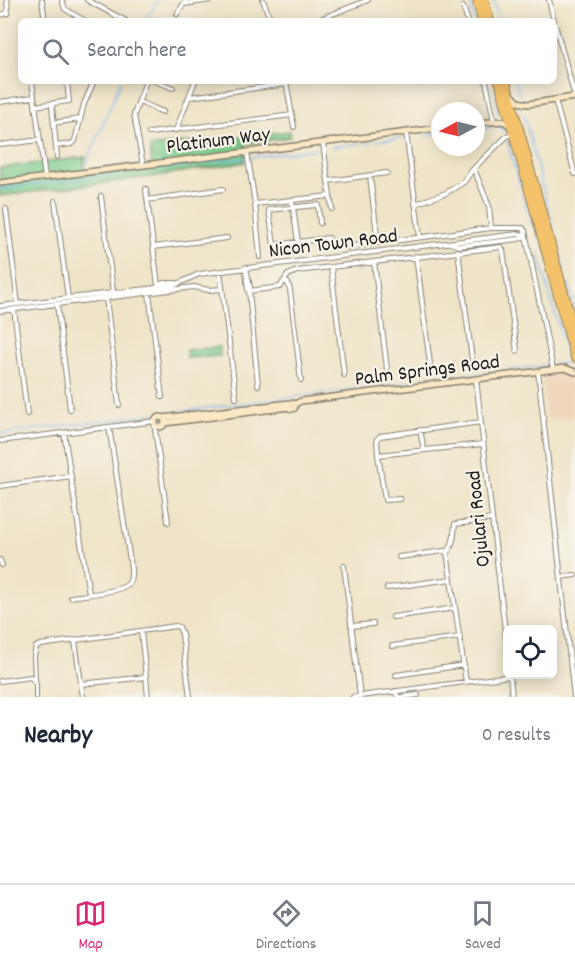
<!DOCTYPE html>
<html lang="en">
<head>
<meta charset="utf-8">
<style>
  :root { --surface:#fff; --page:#f6f6f7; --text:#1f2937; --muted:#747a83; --line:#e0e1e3; --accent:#db2777 }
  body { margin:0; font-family:Dekko,sans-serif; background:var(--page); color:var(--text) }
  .controls { position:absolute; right:18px; bottom:18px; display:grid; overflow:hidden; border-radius:9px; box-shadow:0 3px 15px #0003 }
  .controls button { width:54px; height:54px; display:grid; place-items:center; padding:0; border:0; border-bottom:2px solid var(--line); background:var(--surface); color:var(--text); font:30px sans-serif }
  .compass { position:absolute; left:431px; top:102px; width:54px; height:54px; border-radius:50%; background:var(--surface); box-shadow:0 3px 15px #0003; rotate:263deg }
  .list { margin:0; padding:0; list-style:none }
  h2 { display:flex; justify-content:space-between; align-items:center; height:78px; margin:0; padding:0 24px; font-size:26px }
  h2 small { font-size:20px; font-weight:400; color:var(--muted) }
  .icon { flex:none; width:33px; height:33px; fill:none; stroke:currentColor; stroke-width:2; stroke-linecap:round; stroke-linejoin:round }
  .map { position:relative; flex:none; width:575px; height:697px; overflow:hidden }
  .search { position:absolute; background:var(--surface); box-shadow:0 3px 15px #0003; left:18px; right:18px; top:18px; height:66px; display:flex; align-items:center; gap:15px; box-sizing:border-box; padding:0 21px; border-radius:9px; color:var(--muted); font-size:22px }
  .sheet { height:186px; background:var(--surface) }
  nav { display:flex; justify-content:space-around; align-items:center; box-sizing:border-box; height:84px; border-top:2px solid var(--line); background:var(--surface); font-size:16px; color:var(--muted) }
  nav a { display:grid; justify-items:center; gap:3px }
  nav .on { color:var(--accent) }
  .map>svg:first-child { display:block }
  .built { fill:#f0d6bc }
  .grass { fill:url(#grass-tufts); stroke:#4d7454; stroke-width:1.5 }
  .pitch { fill:#7ecd8d; stroke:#4d7454; stroke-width:1.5 }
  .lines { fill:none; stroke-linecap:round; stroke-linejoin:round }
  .stream { stroke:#81b6ef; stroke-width:1.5 }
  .street-casing { stroke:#868072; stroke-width:6 }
  .secondary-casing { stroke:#868072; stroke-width:8 }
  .highway-casing { stroke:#868072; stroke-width:10 }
  .street { stroke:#fff; stroke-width:4 }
  .secondary { stroke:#fae7c3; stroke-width:5 }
  .highway { stroke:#f3c26a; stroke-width:8 }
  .labels { text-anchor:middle; stroke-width:4.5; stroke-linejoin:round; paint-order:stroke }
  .street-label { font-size:21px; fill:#1c1c1c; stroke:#f7f3e8 }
</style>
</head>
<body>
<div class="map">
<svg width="575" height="697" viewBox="0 0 575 697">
  <defs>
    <pattern id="grass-tufts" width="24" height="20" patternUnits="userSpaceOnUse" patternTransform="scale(1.5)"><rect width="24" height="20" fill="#7ecd8d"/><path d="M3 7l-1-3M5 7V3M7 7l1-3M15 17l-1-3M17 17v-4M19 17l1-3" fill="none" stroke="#6caf79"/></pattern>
  </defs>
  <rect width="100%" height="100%" fill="#f7f3e8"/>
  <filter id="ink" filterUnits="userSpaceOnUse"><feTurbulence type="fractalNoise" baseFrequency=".0167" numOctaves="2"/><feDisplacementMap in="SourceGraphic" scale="12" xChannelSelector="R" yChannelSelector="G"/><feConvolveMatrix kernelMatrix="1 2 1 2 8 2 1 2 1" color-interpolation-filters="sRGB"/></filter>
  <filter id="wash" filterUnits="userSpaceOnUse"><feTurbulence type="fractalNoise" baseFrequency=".008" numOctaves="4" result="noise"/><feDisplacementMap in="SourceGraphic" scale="24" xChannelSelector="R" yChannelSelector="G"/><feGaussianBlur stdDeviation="1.35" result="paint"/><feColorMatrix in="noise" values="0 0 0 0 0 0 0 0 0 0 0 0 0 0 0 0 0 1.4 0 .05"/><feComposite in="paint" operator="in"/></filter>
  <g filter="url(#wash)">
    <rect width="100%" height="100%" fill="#efe4c7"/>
    <path class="built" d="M566,372L568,373L575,400V417L547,420L543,384L548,375Z"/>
    <path class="grass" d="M290,131V137L246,144L245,162L150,177L0,196V168L86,157L84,164L87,174L152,165L150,147Z"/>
    <path class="pitch" d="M219,347L220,356L187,358L186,350Z"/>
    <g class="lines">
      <path class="stream" d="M469,0L475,21
        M493,0L499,21
        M146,21L158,0
        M515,81L520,96
        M492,88L499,114
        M524,115L564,270
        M476,129L500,126L505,133
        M426,135L440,133
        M376,141L401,138
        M507,141L521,188
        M365,143L372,142
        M347,145L361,143
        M332,147L344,145
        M252,157L316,149
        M86,164L121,81
        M0,189L245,158
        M522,192L527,212
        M528,217L530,224
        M538,252L568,360L566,363L555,364
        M568,284L575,310
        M573,375L575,384
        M0,434L550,365"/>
    </g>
  </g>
  <g filter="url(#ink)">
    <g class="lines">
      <g class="street-casing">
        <path id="street" d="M42,0L45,21
          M62,0L65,9L85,21
          M87,0L126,21
          M263,0L271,21
          M549,0L554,21
          M184,4L211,0
          M463,7L468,21
          M177,14L186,0
          M0,15L8,13L7,0
          M315,21L368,0
          M554,21L575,97
          M32,81L45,178
          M155,81L173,88
          M286,81L294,127
          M486,81L494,121
          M416,83L431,81
          M189,97L287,84
          M555,100L575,174
          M0,102L33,97
          M139,102L163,112
          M52,105L57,157
          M35,106L69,101L67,81
          M54,123L79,119
          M176,130L195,81
          M406,132L420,237
          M149,133L292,115
          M0,145L39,140
          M56,146L71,144L75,141L84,104L94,81
          M247,152L255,204L260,257
          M143,165L134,115L146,81
          M474,169L489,206L491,228
          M370,176L378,243L491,228H523L525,231L553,369
          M328,181L387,173
          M146,189L158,286
          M101,196L113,292
          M330,196L332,209
          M147,200L223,189
          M55,201L68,298
          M292,201L298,242
          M255,204L330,196L323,143
          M415,204L446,193L464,182L473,169L507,136L512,134
          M6,209L18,304
          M320,223L318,205H316L269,210L274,245L329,238
          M450,243L459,246L519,239L525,236
          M153,247L227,238
          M345,247L378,243
          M458,251L472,360
          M416,256L430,364
          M374,262L387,369
          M246,267L250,287L249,291L258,385
          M331,267L344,375
          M220,271L236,398
          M246,271L248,290
          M284,281L288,283L290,290L301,380
          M158,286L163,283H176
          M249,291L280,287L288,275L297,271L501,247L503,250L517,351
          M149,293L162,397
          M106,298L119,405
          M57,304L70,409
          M0,306L173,286L199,274L518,234L526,236
          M14,309L27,414
          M0,311L194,287L209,290L222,289
          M538,371L574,697
          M476,379L508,657
          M154,422L168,522
          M420,430L424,450
          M64,433L89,594
          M0,441L155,421
          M378,455L377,439L380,436L481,422
          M0,486L71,476
          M400,499L385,500L378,455L483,444
          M399,557L444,551L447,552
          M0,560L2,565
          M344,566L360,696
          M561,577L575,575
          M387,588L451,579
          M71,597C83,595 120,592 128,584C133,579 131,567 130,561L109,427
          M393,617L455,608
          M351,626L373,624
          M75,641L83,697
          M392,646L460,637
          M396,675L464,665
          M510,675L512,697
          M146,677L148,697
          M35,680L34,656L36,647L40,645L176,626L179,627L182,634L190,697
          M0,681L31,677L36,684V697
          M466,682L447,552C454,545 454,534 455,524L492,519
          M81,684L146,677L141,632
          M395,691L398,697
          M353,697L510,676
          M401,697L418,695"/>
      </g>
      <g class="secondary-casing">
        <path id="secondary" d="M512,95L518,102L528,104L575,97
          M476,123L503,121L511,126
          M0,183L440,128
          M289 406a3 3 0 1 1 6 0a3 3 0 1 1-6 0Z
          M295,404L301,401L565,368L575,372
          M155 422a5 5 0 1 1 10 0a5 5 0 1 1-10 0Z
          M162,418L290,403
          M165,423L289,407"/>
      </g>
      <g class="highway-casing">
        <path id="highway" d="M477,0L482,21
          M484,0L490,21
          M499,81L575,358
          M506,81L575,333"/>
      </g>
      <use href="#street" class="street"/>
      <use href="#secondary" class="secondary"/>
      <use href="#highway" class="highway"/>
    </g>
  </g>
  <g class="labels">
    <g class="street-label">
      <text transform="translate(218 139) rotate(-7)" y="7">Platinum Way</text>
      <text transform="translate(333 242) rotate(-7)" y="7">Nicon Town Road</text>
      <text transform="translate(427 369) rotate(-7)" y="7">Palm Springs Road</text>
      <text transform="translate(477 519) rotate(-96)" y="7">Ojulari Road</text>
    </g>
  </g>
</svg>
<div class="controls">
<button><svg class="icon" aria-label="locate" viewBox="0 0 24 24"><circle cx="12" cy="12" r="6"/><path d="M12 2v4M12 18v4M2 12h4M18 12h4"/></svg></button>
</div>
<svg class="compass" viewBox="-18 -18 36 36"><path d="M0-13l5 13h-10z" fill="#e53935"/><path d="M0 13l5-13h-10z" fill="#747a83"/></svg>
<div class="search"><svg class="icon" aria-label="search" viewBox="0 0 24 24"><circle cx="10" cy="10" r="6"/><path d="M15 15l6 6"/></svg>Search here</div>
</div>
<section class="sheet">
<h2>Nearby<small>0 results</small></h2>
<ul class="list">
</ul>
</section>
<nav>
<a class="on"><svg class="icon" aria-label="map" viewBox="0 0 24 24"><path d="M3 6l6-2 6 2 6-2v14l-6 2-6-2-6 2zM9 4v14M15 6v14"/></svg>Map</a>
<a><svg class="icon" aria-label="directions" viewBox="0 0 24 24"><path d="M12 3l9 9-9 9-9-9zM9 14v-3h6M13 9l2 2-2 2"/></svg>Directions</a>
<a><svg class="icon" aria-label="saved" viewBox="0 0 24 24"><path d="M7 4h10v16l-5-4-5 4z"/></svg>Saved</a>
</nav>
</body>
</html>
